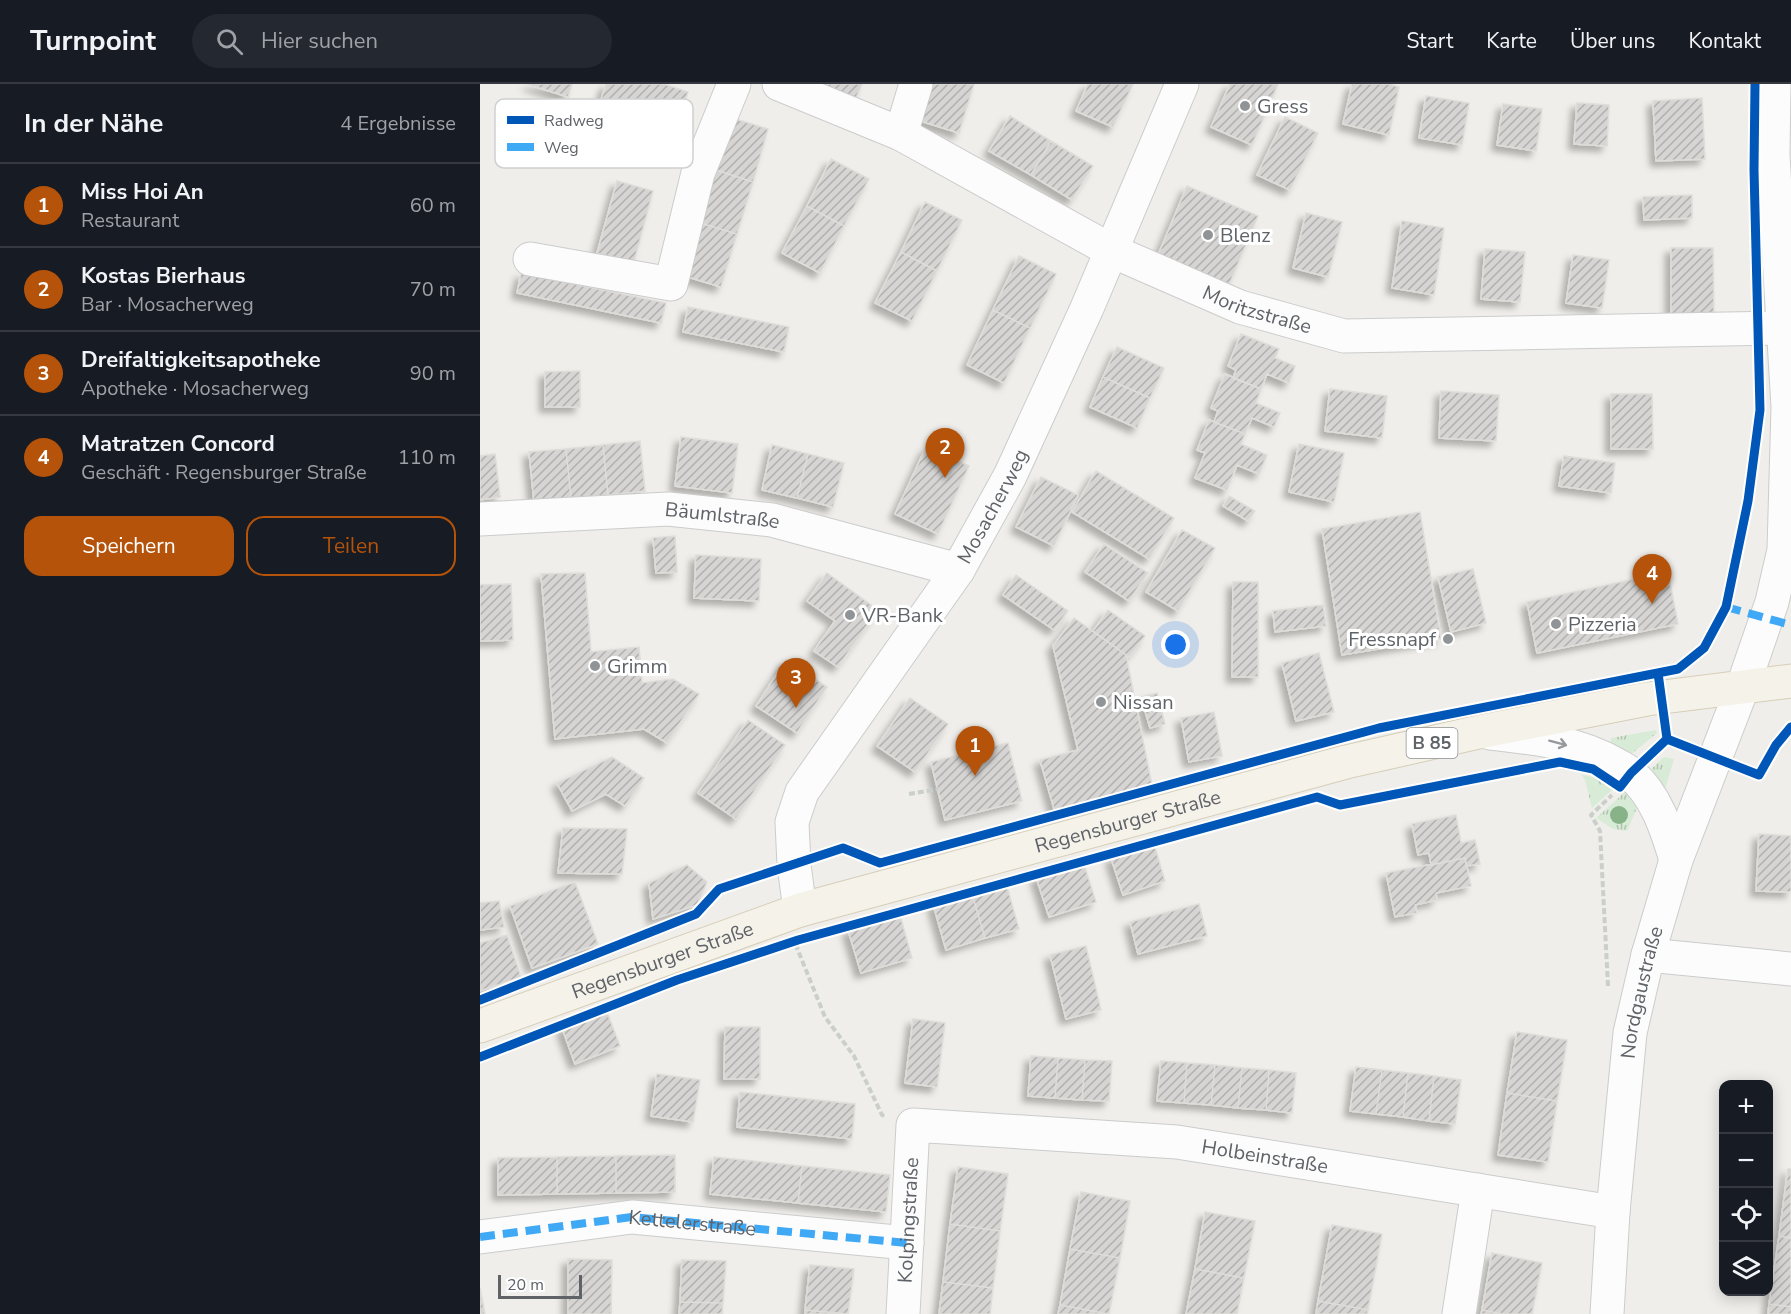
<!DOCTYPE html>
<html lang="de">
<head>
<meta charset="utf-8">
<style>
  :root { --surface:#171b24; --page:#242831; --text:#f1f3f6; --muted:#9ea1a6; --line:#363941; --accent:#b45309 }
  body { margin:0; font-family:"Nunito Sans",sans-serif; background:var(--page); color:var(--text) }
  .controls { position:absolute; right:18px; bottom:18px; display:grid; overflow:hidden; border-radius:12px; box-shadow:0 3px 15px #0003 }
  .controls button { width:54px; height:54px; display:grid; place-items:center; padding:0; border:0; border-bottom:2px solid var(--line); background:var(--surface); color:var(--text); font:30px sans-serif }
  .scale { position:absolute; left:18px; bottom:15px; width:84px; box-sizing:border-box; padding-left:6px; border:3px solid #5f6368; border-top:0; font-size:16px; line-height:21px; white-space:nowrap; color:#5f6368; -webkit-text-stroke:4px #fff; paint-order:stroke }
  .you { position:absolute; left:696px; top:561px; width:21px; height:21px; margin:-15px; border:4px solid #fff; border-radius:50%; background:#1a73e8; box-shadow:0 0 0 9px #1a73e833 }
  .badge { display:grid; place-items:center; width:39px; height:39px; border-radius:50%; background:var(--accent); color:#fff; font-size:20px; font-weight:700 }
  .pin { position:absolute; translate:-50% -50px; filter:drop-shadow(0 2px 3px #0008) }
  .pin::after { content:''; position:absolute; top:32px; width:21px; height:18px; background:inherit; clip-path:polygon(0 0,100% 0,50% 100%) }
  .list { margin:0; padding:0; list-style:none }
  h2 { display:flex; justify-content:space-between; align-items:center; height:78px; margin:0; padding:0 24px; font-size:26px }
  h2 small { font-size:20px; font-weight:400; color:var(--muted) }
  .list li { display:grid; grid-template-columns:39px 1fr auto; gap:18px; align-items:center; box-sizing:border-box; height:84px; padding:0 24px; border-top:2px solid var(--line) }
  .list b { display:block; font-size:22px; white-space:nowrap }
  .list p { margin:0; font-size:20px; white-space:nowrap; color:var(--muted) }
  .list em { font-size:20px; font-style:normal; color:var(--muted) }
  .actions { display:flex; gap:12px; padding:18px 24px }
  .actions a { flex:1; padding:14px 0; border:2px solid var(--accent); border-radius:18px; text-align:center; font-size:21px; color:var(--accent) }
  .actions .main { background:var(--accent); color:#fff }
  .icon { flex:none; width:33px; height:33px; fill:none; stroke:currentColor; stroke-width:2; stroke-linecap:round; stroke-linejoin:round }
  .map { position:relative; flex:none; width:1311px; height:1230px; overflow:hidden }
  header { display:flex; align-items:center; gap:36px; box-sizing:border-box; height:84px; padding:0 30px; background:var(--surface); border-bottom:2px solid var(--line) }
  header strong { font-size:28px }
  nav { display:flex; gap:33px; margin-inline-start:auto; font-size:21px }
  .search { width:420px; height:54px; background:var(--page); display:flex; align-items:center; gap:15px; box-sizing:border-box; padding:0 21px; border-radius:33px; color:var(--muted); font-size:22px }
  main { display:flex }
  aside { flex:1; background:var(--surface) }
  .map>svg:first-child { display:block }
  .grass { fill:url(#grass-tufts) }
  .building { fill:url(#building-hatch); stroke:#deddd9; stroke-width:1.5; filter:url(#shadow) }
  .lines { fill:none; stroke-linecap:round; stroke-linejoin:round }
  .minor-casing { stroke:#cbcccc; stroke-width:35 }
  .major-casing { stroke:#d7ceb8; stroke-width:35 }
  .path { stroke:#cacfcc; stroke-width:4; stroke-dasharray:6 3; stroke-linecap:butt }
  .minor { stroke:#fdfcfc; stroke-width:33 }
  .major { stroke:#f4f2e9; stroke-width:33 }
  .quiet { stroke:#3fa9f5; stroke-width:8; stroke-dasharray:15 8; stroke-linecap:butt }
  .cycleway-casing { stroke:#fff; stroke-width:13 }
  .cycleway { stroke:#0057b8; stroke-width:9 }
  .tree { fill:#88b388 }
  .oneway { stroke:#96999c }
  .poi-dot { fill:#919496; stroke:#fff; stroke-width:2 }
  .labels { text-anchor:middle; stroke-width:6; stroke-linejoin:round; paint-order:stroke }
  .shield { fill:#fff; stroke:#8f9295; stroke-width:1.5 }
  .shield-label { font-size:18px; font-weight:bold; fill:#5f6368 }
  .poi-label { font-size:20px; fill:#5f6368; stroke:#fff; text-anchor:start }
  .street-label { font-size:20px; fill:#5f6368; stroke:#fff }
  .key { fill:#fff; stroke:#cfd0d2; stroke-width:1.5 }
  .key-label { font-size:16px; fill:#5f6368 }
</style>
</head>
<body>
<header>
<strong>Turnpoint</strong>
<div class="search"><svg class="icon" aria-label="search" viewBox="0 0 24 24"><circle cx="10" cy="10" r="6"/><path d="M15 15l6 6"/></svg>Hier suchen</div>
<nav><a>Start</a><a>Karte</a><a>Über uns</a><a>Kontakt</a></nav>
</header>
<main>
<aside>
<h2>In der Nähe<small>4 Ergebnisse</small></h2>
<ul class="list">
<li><span class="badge">1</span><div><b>Miss Hoi An</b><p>Restaurant</p></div><em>60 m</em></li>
<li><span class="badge">2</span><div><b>Kostas Bierhaus</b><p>Bar · Mosacherweg</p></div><em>70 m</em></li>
<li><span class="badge">3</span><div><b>Dreifaltigkeitsapotheke</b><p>Apotheke · Mosacherweg</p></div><em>90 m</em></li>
<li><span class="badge">4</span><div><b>Matratzen Concord</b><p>Geschäft · Regensburger Straße</p></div><em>110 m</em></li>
</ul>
<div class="actions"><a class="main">Speichern</a><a>Teilen</a></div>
</aside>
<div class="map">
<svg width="1311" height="1230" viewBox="0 0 1311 1230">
  <defs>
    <pattern id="grass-tufts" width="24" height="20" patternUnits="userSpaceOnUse" patternTransform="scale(1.5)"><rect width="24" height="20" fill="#d8ebd6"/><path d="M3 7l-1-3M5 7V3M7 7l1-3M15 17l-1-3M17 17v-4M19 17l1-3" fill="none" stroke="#b2c2b1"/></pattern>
    <pattern id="building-hatch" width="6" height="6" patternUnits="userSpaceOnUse" patternTransform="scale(1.5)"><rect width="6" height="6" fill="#d6d5d3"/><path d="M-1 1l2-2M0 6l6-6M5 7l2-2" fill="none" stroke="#b1b0af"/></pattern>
    <filter id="shadow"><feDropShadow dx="-5.5" dy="5.5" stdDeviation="3" flood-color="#0004"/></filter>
  </defs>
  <rect width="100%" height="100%" fill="#efeeea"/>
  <path class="grass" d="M1176,646L1177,649L1150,671L1143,666L1131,661V654Z
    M1184,673L1194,675L1183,712L1168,688Z
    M1102,691C1113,692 1124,697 1132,706L1112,724L1105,696Z
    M1146,707L1157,724L1147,747L1133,745L1116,734Z"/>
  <path class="building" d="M47,0H92L88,13Z
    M126,0H184L208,8L194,49L118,24Z
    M332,0H382L374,19Z
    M451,0H494L479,49L440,37Z
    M608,0H653L633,43L596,27Z
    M750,0H798L772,61L731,43Z
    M872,0H908L919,3L909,51L863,40Z
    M946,12L989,19L982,61L939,54Z
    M1222,14L1225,75L1176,77L1173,17Z
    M1097,19L1129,21L1127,62L1094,60Z
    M1023,20L1062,25L1056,67L1017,61Z
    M530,32L571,57L551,91L509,67Z
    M249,33L288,45L273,98L233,85Z
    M805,33L838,49L810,106L777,91Z
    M571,57L613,82L592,116L551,91Z
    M351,75L389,95L364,142L327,122Z
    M233,85L273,98L257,150L217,138Z
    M137,97L173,107L154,178L117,169Z
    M707,102L778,132L749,201L678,171Z
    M1212,111V134L1164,136L1163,113Z
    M445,118L482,136L457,187L421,168Z
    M327,122L364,142L340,189L302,169Z
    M826,129L862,138L848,193L813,184Z
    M922,137L964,144L954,211L912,204Z
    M217,138L257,150L241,203L201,191Z
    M1191,164H1233L1234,232H1191Z
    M1005,165L1045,168L1040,218L1001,215Z
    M421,168L457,187L432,237L395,219Z
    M1093,171L1129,176L1122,224L1086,219Z
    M539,172L576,190L550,244L513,226Z
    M41,189L186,219L181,239L37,209Z
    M208,223L309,243L304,268L203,248Z
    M513,226L550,244L524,299L487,281Z
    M761,250L799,265L795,274L815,282L809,299L787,290L781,305L753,294L756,286L748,282Z
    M637,263L684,284L670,314L623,293Z
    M100,287V323H65V288Z
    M745,290L781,305L776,319L800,329L794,343L772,334L765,350L734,338L738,327L731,324Z
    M623,293L670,314L657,344L610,323Z
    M850,305L907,312L902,354L845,347Z
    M961,307L1019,311L1016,357L959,354Z
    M1131,310H1172L1173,365H1131Z
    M729,336L765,350L761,360L787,371L779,390L757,381L747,406L715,394L725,369L717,366Z
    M201,353L258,360L252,409L195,402Z
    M160,357L165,407L128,411L123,361Z
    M819,360L864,369L854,418L809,408Z
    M123,361L128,411L91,414L86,365Z
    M292,361L328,370L317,414L282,406Z
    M446,363L489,382L458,450L415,430Z
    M86,365L91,414L54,418L49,368Z
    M15,370L20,413L0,416V372Z
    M328,370L364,379L353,423L317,414Z
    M1084,372L1135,379L1131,409L1079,402Z
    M616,387L694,434L669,475L592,428Z
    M561,393L598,411L574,462L536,443Z
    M749,412L775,427L768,437L743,422Z
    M940,428L961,555L862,571L842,445Z
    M702,446L735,464L698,527L666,508Z
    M195,452L197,488L176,489L173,454Z
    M624,460L668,489L649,517L605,488Z
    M216,471L281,475L279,517L214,514Z
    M993,485L1006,539L971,548L958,493Z
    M1188,488L1198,540L1057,569L1047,518Z
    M105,489L111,568L159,563L162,599L193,595L219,610L187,659L164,645L75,655L61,490Z
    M347,489L398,526L358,583L334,567L355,537L327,517Z
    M536,491L588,527L574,546L523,511Z
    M753,498H778V593H752Z
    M31,500L33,556L0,557V501Z
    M843,521L846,542L795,548L793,527Z
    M628,526L665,552L649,573L613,547Z
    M594,534L646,571L673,706L576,732L560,676L598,666L573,562Z
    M839,569L854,628L816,637L802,579Z
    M306,576L347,603L317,649L276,622Z
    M677,609L685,640L670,644L661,613Z
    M430,614L468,640L435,688L397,662Z
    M734,628L742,672L709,678L701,634Z
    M268,636L305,661L256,735L218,709Z
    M528,659L542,717L465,736L451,678Z
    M132,673L164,694L145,722L126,710L92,727L77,699Z
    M976,731L981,759L995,756L1000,780L986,782L985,774L951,781L949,769L938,771L932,740Z
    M83,744L147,745L142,790L78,789Z
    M1279,750L1311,752V808L1276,807Z
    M674,760L685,797L643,811L631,774Z
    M985,774L991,802L956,809L957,816L935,821L937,829L915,833L906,789Z
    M603,777L616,818L569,833L556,793Z
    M207,781L227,798L217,821L173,835L169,799Z
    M95,798L118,860L52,884L30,822Z
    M526,799L539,845L505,854L492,810Z
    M492,810L505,854L466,866L453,820Z
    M19,817L24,843L1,846L0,819Z
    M719,820L727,852L658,870L650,838Z
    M420,831L432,874L381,889L368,846Z
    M27,851L41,893L0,907V859Z
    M606,862L621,926L586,935L570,871Z
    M127,928L140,962L95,980L82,944Z
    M433,935L465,939L457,1003L425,999Z
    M245,943H280V995H244Z
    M1037,948L1087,956L1077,1017L1027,1009Z
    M551,972L578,974L575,1014L548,1012Z
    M578,974L605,976L602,1016L575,1014Z
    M605,976L632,977L629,1017L602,1016Z
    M681,977L707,979L704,1019L677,1017Z
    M707,979L735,981L731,1021L704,1019Z
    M735,981L762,984L758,1024L731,1021Z
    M876,983L902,986L896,1030L870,1027Z
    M762,984L789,986L786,1026L758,1024Z
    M789,986L816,989L812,1029L786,1026Z
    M902,986L928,989L923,1033L896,1030Z
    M928,989L954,992L949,1037L923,1033Z
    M177,990L220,996L213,1038L171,1032Z
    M954,992L981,996L975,1040L949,1037Z
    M260,1008L375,1020L372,1055L257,1043Z
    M1027,1009L1077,1017L1068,1078L1018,1071Z
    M195,1071V1108L136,1109V1072Z
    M136,1072V1109L77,1110V1073Z
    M77,1073V1110L18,1111V1074Z
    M234,1073L322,1082L318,1119L230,1110Z
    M322,1082L410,1091L406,1128L318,1119Z
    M478,1083L528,1090L520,1147L470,1140Z
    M1308,1085H1311V1154L1299,1152Z
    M601,1108L650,1117L640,1174L590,1165Z
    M725,1128L775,1137L764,1194L715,1185Z
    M470,1140L520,1147L513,1204L463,1198Z
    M852,1141L902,1150L888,1226L838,1217Z
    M1299,1152L1311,1154V1223L1289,1220Z
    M590,1165L640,1174L629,1230L580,1221Z
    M1012,1169L1062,1179L1052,1230H1023L1002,1226Z
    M88,1175L132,1176L131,1230H88Z
    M202,1176L246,1177L243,1219L200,1218Z
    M330,1181L374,1185L368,1230L325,1226Z
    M715,1185L764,1194L757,1230H706Z
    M463,1198L513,1204L510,1230H459Z
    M0,1204L5,1230H0Z
    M838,1217L888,1226L887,1230H836Z
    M200,1218L243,1219L242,1230H199Z
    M1289,1220L1311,1223V1230H1288Z
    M580,1221L628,1230H578Z
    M325,1226L368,1230H325Z
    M1002,1226L1023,1230H1001Z"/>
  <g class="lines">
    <g class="minor-casing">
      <g id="minor">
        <path id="s1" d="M299,0L421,50L632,167L760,223L864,252L1303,244"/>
        <path d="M421,50L436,0"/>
        <path d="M50,175L191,200L218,89L254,0"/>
        <path id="s2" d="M0,435L188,425L292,436L478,486"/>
        <path d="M1010,649C1053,654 1097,658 1135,680C1140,683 1147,686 1151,690C1176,711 1187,746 1196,776"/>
        <path id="s3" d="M320,826L314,781L312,738L322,708L478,486L530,392L607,224L702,0"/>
        <path d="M1168,871L1311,885"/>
        <path d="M0,1153L152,1133L427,1159"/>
        <path id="s4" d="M423,1230L433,1041L697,1058L1133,1128"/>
        <path d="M979,1230L998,1106"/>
        <path id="s5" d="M1127,1230L1133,1128L1150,949L1168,871L1196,776L1263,602L1292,518L1304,466L1308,323L1293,71L1294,0"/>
      </g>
    </g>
    <g class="major-casing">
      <g id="major">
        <path id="s6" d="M0,942L320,826L866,678L999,648L1167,615L1311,597"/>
      </g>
    </g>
    <path class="path" d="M429,710L458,705
      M318,860L317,864L345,933L374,972L402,1031L406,1032
      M1128,902L1120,747L1111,731L1132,711"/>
    <use href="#minor" class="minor"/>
    <use href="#major" class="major"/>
    <g class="quiet">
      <path d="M1246,523L1311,541"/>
      <path id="s7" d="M0,1153L152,1133L427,1159"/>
    </g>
    <g class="cycleway-casing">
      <path id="cycleway" d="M1187,655L1279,691L1296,661L1311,643
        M0,916L216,830L239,805L363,764L400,779L899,644L1198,585L1224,564L1246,523L1268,417L1280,326L1274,86L1275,0
        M0,973L197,896L318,856L837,713L860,721L1080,678L1113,685L1140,703L1151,689L1187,655L1178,589"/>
    </g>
    <use href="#cycleway" class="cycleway"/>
  </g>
  <circle class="tree" cx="1139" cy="731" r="9"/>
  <defs><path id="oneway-shaft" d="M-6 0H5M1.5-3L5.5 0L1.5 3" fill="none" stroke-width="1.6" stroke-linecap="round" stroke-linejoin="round" transform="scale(1.5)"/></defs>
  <use class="oneway" href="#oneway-shaft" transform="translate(1078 659) rotate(15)"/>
  <g class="poi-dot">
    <circle cx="765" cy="22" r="6"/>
    <circle cx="728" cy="151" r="6"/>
    <circle cx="370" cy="531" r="6"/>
    <circle cx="1076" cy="540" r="6"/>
    <circle cx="968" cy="555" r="6"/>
    <circle cx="115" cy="582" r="6"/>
    <circle cx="621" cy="618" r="6"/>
  </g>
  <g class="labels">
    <rect class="shield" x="926.5" y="644" width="51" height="30" rx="4.5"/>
    <g class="shield-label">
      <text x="952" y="665">B 85</text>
    </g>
    <g class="poi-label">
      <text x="777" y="29">Gress</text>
      <text x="740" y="158">Blenz</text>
      <text x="382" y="538">VR-Bank</text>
      <text x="1088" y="547">Pizzeria</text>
      <text x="956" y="562" text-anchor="end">Fressnapf</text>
      <text x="127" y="589">Grimm</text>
      <text x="633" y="625">Nissan</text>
    </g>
    <g class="street-label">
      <text dy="7" stroke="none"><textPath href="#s1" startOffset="530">Moritzstraße</textPath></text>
      <text dy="7" stroke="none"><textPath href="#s3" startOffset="464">Mosacherweg</textPath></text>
      <text dy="7" stroke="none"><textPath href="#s2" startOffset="243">Bäumlstraße</textPath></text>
      <text dy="7" stroke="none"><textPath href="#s6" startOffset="680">Regensburger Straße</textPath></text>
      <text dy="7" stroke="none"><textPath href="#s6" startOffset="194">Regensburger Straße</textPath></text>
      <text dy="7" stroke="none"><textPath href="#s5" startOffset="324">Nordgaustraße</textPath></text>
      <text dy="7" stroke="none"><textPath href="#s4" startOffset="543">Holbeinstraße</textPath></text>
      <text dy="7" stroke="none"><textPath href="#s4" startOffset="94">Kolpingstraße</textPath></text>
      <text dy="7" stroke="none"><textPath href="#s7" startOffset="214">Kettelerstraße</textPath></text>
    </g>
  </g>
  <rect x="15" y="15" width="198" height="69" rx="9" class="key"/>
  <rect x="27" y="32" width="27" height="8" fill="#0057b8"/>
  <rect x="27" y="59" width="27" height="8" fill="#3fa9f5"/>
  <g class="key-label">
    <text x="64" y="42">Radweg</text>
    <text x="64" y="69">Weg</text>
  </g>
</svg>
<div class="controls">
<button>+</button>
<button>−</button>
<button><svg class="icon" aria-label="locate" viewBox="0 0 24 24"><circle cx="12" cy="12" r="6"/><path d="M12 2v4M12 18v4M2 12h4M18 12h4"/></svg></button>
<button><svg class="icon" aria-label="layers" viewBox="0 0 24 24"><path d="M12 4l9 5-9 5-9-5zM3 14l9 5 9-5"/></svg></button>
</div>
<div class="scale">20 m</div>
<div class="you"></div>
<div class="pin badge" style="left:495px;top:692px">1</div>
<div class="pin badge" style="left:465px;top:394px">2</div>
<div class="pin badge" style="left:316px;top:624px">3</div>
<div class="pin badge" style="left:1172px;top:520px">4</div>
</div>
</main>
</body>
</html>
